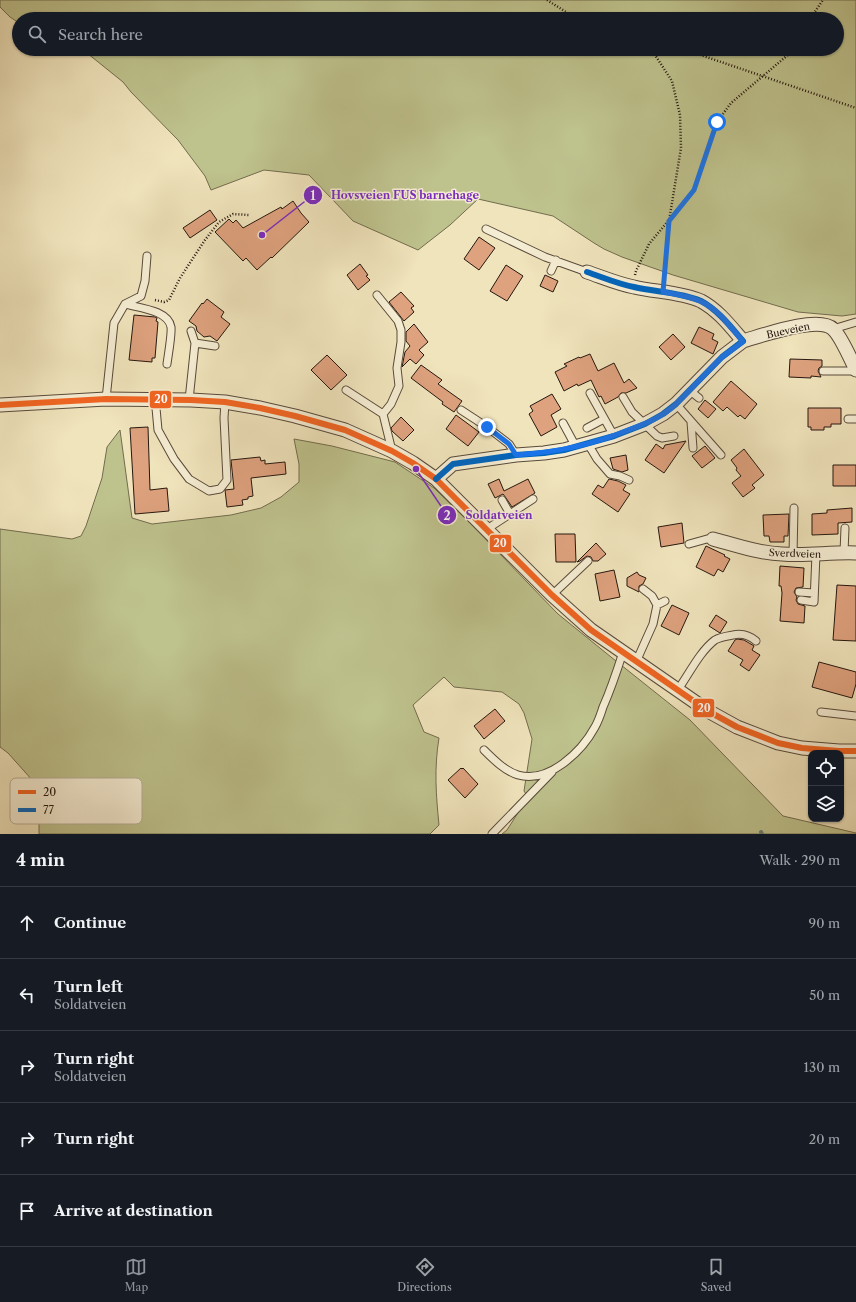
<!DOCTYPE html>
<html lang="en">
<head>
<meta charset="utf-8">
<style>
  :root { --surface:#171b24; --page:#20242c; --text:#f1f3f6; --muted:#9ea1a6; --line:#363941; --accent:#8c9099 }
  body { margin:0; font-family:"Libre Caslon Text",serif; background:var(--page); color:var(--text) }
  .controls { position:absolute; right:12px; bottom:12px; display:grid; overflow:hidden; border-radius:8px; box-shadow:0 1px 3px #0004 }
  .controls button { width:36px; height:36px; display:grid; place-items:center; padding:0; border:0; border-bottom:1px solid var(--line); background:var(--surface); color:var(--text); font:20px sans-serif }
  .stop { position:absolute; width:12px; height:12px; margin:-9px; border:3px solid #1a73e8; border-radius:50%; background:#fff }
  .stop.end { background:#1a73e8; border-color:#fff; box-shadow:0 1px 4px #0008 }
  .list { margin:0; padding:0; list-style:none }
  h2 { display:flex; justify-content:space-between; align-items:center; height:52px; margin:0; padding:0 16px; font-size:17px }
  h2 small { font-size:13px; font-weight:400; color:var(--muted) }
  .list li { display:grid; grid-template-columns:26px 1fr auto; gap:12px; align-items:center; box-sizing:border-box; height:72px; padding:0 16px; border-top:1px solid var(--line) }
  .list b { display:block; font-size:15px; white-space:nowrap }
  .list p { margin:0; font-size:13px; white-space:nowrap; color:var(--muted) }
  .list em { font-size:13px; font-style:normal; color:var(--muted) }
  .icon { flex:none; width:22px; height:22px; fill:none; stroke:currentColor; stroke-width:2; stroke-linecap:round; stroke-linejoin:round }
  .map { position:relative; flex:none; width:856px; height:834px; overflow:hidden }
  .search { position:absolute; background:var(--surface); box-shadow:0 1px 3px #0004; left:12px; right:12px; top:12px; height:44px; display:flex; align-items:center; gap:10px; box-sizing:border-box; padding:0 14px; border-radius:22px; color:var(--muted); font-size:15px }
  .sheet { height:412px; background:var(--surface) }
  nav { display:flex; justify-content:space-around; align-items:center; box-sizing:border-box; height:56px; border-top:1px solid var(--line); background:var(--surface); font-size:11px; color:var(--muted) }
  nav a { display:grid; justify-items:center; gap:2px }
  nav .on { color:var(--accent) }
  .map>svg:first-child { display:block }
  .green { fill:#bec28d; stroke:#726c4e }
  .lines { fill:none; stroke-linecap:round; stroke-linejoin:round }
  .stream { stroke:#6c7c6d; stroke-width:4 }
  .building { fill:#dea27e; stroke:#25170f }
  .lane-casing { stroke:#584a3a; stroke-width:9 }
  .street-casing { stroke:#584a3a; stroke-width:15 }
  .path { stroke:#25170f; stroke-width:2.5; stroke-dasharray:1 2; stroke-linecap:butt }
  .lane { stroke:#f5edd3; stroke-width:7 }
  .street { stroke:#f5edd3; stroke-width:13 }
  .bus-1-casing { stroke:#f5edd3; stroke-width:9 }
  .bus-2-casing { stroke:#f5edd3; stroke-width:9 }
  .bus-1 { stroke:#f26522; stroke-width:6 }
  .bus-2 { stroke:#0065bd; stroke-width:6 }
  .route { stroke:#1a73e8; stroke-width:5 }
  .labels { text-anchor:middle; stroke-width:3; stroke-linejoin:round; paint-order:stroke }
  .street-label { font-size:10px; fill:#25170f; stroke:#f5edd3 }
  .key { fill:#f5edd3; stroke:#b7ad98; stroke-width:1 }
  .key-label { font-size:11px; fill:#25170f }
  .leader { fill:none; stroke:#7b2cbf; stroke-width:1.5 }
  .callout-dot { fill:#7b2cbf; stroke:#f5edd3; stroke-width:1.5 }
  .mark-label { font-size:12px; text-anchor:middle; font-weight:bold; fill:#fff }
  .callout-label { font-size:11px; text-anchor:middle; font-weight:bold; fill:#7b2cbf; stroke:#f5edd3; stroke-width:3; stroke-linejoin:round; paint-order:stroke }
  .line-badge { stroke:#f5edd3; stroke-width:1.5 }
  .badge-label { font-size:11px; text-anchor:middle; font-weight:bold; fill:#fff }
</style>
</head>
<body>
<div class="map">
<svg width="856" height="834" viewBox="0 0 856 834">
  <rect width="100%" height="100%" fill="#f0e4bc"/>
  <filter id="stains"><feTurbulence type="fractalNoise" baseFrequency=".005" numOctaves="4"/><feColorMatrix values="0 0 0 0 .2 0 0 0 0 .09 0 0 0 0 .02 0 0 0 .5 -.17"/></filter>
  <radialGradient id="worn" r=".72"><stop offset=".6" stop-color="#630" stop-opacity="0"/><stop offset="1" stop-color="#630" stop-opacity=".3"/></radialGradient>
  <path class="green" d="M0,0H856V314L842,316L798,312L673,275L622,257L604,249L594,243L553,216L478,199L450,225L418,250L353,221L309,175L264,170L211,190L205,176L178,140L131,92L123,82L82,49H837V19H19V23L10,17L0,7Z
    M120,430L132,518L152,524L231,515L261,508L281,497L299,482V464L294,439L332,446L395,462L434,488L468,521L558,614L611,657L690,720L783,816L856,833V834H502L507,830L528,797L524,791L532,739L524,713L519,704L502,692L454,687L444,677L413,705L424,732L439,738C434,768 436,795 439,825L430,834H39V807L33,781L8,753L0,747V529L72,539L81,536L86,526L102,478L107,447Z"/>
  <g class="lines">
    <path class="stream" d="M761,832L762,834"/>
  </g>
  <path class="building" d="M293,201L301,213L309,222L272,258L271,257L257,270L246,258L243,261L215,232L229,219L233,223L236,220L243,228L281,207L282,209Z
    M210,210L217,220L190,238L183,228Z
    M479,237L495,248L479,270L464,259Z
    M360,264L368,275L366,276L370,280L358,290L347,275Z
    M506,265L523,276L507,301L490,291Z
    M545,275L558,281L553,292L540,286Z
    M401,292L414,306L411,308L414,312L404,321L389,302Z
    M207,299L224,312L221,317L230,324L217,341L210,336L204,337L197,331L196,326L189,321L202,303L203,304Z
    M134,315L155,317L157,318L156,321L158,322L155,358H152V362L129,360Z
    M414,324L428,342L419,350L424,355L416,364L410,359L402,367L405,352L410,346L406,341V332Z
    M699,327L714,334L712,339L718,342L713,354L691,343Z
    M673,334L685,347L671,360L659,347Z
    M590,354L598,371L614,363L624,383L629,379L637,388L626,393H621L618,397L605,404L601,396L599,397L591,380L578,386L577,384L564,391L555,372L567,366L564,364L579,357L580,358Z
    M327,355L347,375L331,390L311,370Z
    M790,359L822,360V366L819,368L818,371L821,377L811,376V378L789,377Z
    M421,365L442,380L438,384L462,401L454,412L442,404L443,402L411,378Z
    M731,381L757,404L745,419L740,415L738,417L727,407L723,411L713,402Z
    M552,394L561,409L551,415L557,427L541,436L529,414L533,411L530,406Z
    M705,400L716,409L708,418L698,409Z
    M808,408H841V424H831V427H824V430H811V427H808Z
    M456,415L479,432L468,446L446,429Z
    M401,417L414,430L403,441L392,431L391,428Z
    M148,427L150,490L167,488L169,511L135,514L130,428Z
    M686,441L664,473L645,460L656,444L663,449L665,445Z
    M705,446L715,458L702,468L692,456Z
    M744,449L764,475L752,485L755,488L743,497L732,483L741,476L736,470L737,468L731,460Z
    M626,455L628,470L622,472L613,469L610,458Z
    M260,457L261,461L265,460V464L285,462L286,474L251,478L253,496L248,497V499L242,500L243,505L227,507L225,490L234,489L231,460Z
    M833,465H856V486H833Z
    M499,479L504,491L528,479L535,493L512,507L506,498L503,494L495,498L488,484Z
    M609,479L618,481L626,485L623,490L630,494L618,512L592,494L598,485L603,488Z
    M852,508V522L838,523V534L812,535V514L827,513V510Z
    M789,514L788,536H784V542H770L769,536H764L763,515Z
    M682,523L684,543L661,547L658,527Z
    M555,534H575L576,562H556Z
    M596,543L606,554L598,561H593L591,557L587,556L580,561L577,562Z
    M706,546L725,555L724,556L730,559L723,572L718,569L714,576L696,567Z
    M780,566L804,568L803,587L796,588L794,592L797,597L796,600L798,604L805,606L804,623L780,621L782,593L781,586H779Z
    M614,570L620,597L600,601L595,574Z
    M637,572L639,575L646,578L643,584L639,586V592L627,586V578Z
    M837,585L856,586V641L833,640Z
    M672,605L689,613L679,635L661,626Z
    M716,615L727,622L720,633L709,626Z
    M737,639L744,640L754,646L752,650L760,655L749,671L740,665L743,660L728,651L735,640Z
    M819,662L856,672V684L852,698L812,687Z
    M495,709L505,721L484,739L474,726Z
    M461,768L462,769L463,768L478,784L465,798L448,780Z"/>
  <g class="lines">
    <g class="lane-casing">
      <path id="lane" d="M486,229L545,257L587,272
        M551,271L556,260
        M377,295L398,321L401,330V342L397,368L399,386L391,404L383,414L392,451
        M125,304L141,296L145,281L147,256
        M833,329L856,322
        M195,343L215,346
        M823,371H856
        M346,390L383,414
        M689,390L699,398
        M590,393L614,436
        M623,397L632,412L657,436L662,438L674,436
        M106,399L114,323L125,304C139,308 168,310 171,327C172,334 168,356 167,364
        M157,399L156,408L158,430L174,459L189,479L209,491L220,489L227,480L224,418L225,402
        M189,400L195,343L191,331
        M676,404L721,455
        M461,410L487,427L509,444L516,455
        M848,419H856
        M691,422L693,448
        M563,423L576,447
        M587,428L604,419
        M588,444L597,459L610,474L620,476L629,480
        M510,514L533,499
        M487,529L510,514L502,500
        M689,544L707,539H713
        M844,552L845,528
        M793,555L794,508
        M643,589L652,596L657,605
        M799,592L814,593
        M552,595L588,561
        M801,600L814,602L816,554
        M636,662L653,624L657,605L665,601
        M677,691C688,676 700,651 715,640C720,637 727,636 733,635C742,633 749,635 756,641
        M821,712L856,716
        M484,750C494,760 505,771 518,775C549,784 582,751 595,727C599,720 601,713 603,707C611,689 617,671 623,652
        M492,834L552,772"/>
    </g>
    <g class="street-casing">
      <path id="street" d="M743,341C761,336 818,315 833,329C841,336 851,360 856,370
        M0,405L106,399L191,400L225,402L260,408L295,416L345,430L392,451L413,463L436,479L552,595L591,630L708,711L737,727L778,743L802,748L839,751H856
        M436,479L453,464L516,455L544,453L564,450L614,436L645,424L663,414L676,404L722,357L743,341C731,327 718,310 701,301C681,292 655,292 634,287C618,284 602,277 587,272
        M713,539C735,545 758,553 782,554C807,556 831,552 856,553"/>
    </g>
    <path class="path" d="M547,0L574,17L582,19
      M810,19L823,0
      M651,49L672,81L680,115L681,148L669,221L664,280
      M683,49L856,108
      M635,275L636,271L649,244L694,190L717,122L731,103L789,54L792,49
      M155,300L164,302L169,300L180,278L205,240L219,222L233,214L249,215"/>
    <use href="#lane" class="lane"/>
    <use href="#street" class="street"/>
    <g class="bus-1-casing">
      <path id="bus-1" d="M0,405L106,399L191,400L225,402L260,408L295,416L345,430L392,451L413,463L436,479L552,595L591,630L708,711L737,727L778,743L802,748L839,751H856"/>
    </g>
    <g class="bus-2-casing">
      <path id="bus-2" d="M436,479L453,464L516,455L544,453L564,450L614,436L645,424L663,414L676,404L722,357L743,341C731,327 718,310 701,301C681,292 655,292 634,287C618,284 602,277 587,272"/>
    </g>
    <use href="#bus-1" class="bus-1"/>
    <use href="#bus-2" class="bus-2"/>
  </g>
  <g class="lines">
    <path class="route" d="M487,427L509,444L516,455C558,452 592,445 631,429C647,423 664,416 676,404C692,389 706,372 721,358C728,352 736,347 743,342C731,327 718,309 700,301C688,296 675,294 663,292L669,221L694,190L717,122"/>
  </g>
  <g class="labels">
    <g class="street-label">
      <text transform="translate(788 330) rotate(-12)" y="4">Bueveien</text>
      <text transform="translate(795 553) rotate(2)" y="4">Sverdveien</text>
    </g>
  </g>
  <rect x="10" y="778" width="132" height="46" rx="6" class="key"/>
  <rect x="18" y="790" width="18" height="4" fill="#f26522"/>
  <rect x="18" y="808" width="18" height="4" fill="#0065bd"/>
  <g class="key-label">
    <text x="43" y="796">20</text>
    <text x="43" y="814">77</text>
  </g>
  <path class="leader" d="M262 235L313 195M416 469L447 515"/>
  <g class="callout-dot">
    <circle cx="262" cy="235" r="4"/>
    <circle cx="416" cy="469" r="4"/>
    <circle cx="313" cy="195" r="10"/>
    <circle cx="447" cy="515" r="10"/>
  </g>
  <g class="mark-label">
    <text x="313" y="200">1</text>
    <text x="447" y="520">2</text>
  </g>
  <g class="callout-label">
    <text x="405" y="199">Hovsveien FUS barnehage</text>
    <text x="499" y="519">Soldatveien</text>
  </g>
  <g class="line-badge">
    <rect x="149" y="390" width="23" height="19" rx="4" fill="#f26522"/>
    <rect x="489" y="534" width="23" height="19" rx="4" fill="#f26522"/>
    <rect x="692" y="698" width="23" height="20" rx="4" fill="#f26522"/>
  </g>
  <g class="badge-label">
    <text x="161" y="403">20</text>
    <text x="500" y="547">20</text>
    <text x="704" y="712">20</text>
  </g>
  <rect width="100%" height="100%" filter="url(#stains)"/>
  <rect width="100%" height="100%" fill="url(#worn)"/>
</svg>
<div class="controls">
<button><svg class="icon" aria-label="locate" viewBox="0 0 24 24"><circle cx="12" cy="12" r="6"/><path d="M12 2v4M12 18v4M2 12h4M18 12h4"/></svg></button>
<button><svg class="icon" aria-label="layers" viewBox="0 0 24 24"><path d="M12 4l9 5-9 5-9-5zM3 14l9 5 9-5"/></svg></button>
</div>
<div class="stop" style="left:717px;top:122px"></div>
<div class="stop end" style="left:487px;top:427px"></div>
<div class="search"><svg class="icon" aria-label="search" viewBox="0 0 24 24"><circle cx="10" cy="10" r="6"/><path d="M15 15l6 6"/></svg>Search here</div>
</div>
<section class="sheet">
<h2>4 min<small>Walk · 290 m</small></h2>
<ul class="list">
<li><svg class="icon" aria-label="ahead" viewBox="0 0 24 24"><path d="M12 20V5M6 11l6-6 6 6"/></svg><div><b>Continue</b></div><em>90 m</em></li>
<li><svg class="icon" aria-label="left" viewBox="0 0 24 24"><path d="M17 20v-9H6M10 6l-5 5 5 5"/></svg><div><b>Turn left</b><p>Soldatveien</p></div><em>50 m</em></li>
<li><svg class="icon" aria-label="right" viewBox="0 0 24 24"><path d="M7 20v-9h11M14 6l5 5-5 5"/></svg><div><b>Turn right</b><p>Soldatveien</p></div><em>130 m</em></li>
<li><svg class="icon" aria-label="right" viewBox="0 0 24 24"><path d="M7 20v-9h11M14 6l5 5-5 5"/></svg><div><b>Turn right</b></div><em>20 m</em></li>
<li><svg class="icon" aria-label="arrive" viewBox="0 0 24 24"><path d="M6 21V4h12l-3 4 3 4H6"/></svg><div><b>Arrive at destination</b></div></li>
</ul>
</section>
<nav>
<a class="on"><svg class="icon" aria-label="map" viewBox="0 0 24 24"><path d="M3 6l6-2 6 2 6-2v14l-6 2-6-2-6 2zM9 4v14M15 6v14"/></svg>Map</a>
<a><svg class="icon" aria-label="directions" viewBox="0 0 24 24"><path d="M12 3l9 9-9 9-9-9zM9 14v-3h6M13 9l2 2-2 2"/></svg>Directions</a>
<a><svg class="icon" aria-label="saved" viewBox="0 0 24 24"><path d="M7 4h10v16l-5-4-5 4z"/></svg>Saved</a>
</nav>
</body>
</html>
